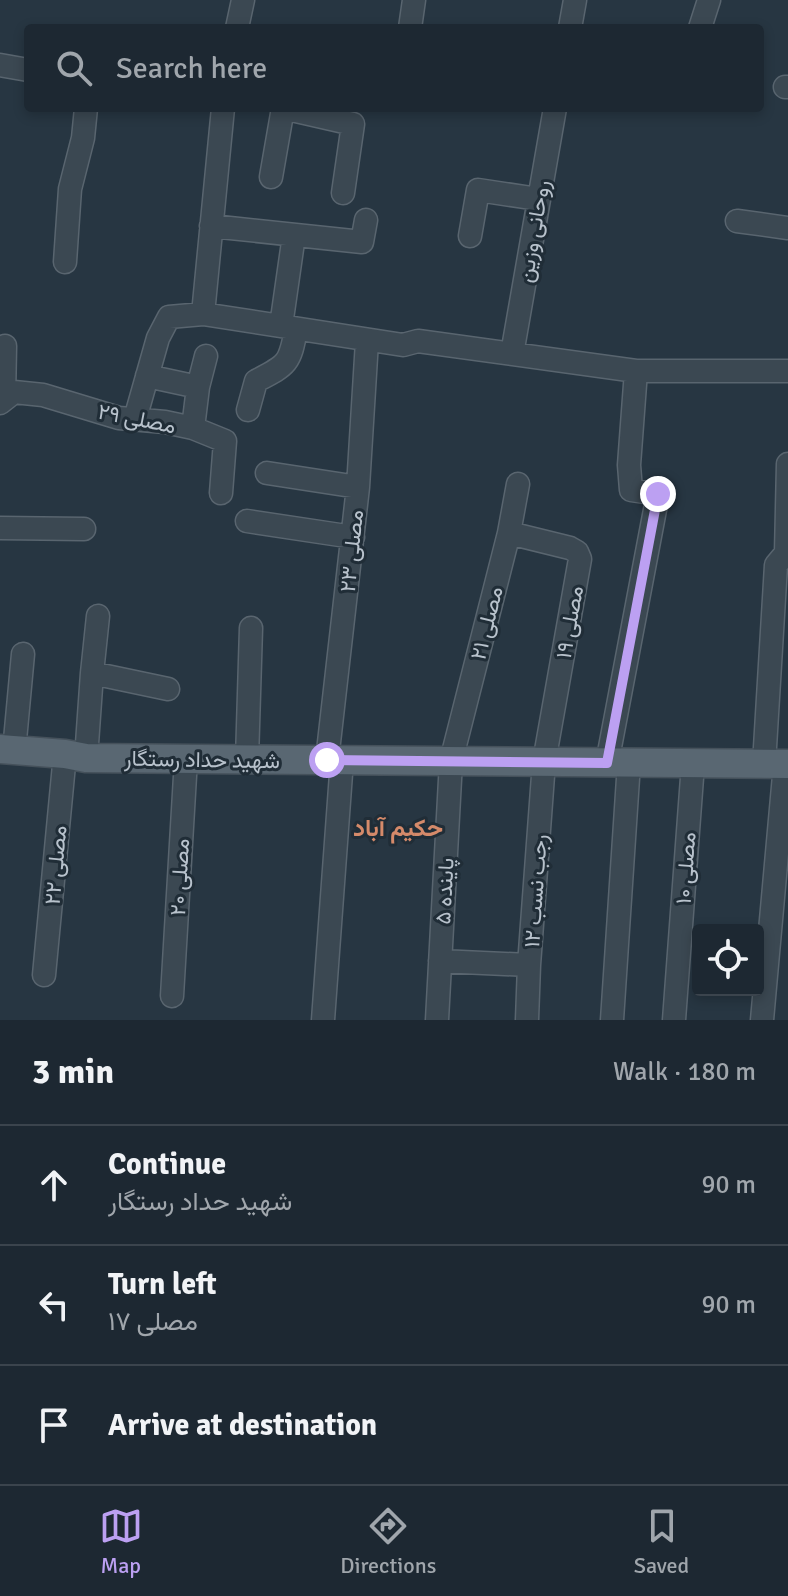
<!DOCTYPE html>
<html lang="en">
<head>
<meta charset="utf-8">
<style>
  :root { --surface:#1d2832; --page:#25303a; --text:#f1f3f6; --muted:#a0a6ac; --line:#3b444d; --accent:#bca0f2 }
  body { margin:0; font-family:Signika,Vazirmatn,sans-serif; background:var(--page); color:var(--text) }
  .controls { position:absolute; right:24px; bottom:24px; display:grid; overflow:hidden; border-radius:8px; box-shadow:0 4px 12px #0003 }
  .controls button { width:72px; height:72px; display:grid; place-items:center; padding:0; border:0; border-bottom:2px solid var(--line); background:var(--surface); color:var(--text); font:40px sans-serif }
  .stop { position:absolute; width:24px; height:24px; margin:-18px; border:6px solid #bca0f2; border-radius:50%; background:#fff }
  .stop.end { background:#bca0f2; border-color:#fff; box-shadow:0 2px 8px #0008 }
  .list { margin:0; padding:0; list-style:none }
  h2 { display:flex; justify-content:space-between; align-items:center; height:104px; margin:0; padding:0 32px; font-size:34px }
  h2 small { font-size:26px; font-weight:400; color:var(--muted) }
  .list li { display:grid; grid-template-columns:52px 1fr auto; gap:24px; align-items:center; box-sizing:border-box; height:120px; padding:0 32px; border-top:2px solid var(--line) }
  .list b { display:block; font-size:30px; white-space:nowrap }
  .list p { margin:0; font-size:26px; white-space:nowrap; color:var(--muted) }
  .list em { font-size:26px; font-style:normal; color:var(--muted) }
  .icon { flex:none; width:44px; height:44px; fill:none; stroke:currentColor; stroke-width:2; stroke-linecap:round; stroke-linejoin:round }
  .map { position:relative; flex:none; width:788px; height:1020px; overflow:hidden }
  .search { position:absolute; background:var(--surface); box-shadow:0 4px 12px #0003; left:24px; right:24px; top:24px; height:88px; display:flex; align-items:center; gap:20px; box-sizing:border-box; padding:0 28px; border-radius:8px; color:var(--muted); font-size:30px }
  .sheet { height:464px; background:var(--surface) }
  nav { display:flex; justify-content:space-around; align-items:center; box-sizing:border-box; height:112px; border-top:2px solid var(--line); background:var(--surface); font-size:22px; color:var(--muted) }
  nav a { display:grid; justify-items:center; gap:4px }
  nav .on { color:var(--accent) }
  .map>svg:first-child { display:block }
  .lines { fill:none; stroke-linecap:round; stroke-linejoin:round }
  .minor-casing { stroke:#59656f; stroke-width:25 }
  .major-casing { stroke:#45515b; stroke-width:31 }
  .minor { stroke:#3b4852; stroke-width:22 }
  .major { stroke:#596772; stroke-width:28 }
  .route { stroke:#bca0f2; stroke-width:10 }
  .labels { text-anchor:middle; stroke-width:6; stroke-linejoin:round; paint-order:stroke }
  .street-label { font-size:22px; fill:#b8c2cc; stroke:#202d37 }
  .neighbourhood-label { font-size:24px; font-weight:bold; fill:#d58a6a; stroke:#202d37 }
</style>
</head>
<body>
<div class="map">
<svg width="788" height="1020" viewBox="0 0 788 1020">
  <rect width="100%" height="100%" fill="#273642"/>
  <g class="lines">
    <g class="minor-casing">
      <path id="minor" d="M237,28L243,0
        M410,28L414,0
        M570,28L575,0
        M700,28L709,0
        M0,65L28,70
        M785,87H788
        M283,108L353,124L343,193
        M271,177L283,108
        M737,221L788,228
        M211,226L362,242L366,220
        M470,236L478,190L538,199
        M65,262L70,189L83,138L86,108
        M203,314L223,108
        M281,326L294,235
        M512,354L555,108
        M147,376L198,387
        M4,399L5,346
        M0,403L14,392L43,395L119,418L165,422L193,428L225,441L221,493
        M248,410L256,381C287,365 290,364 296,329
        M135,419L158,338L169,317L203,314L403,345L418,341L636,371H788
        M193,428L198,387L206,356
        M267,473L358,487
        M247,521L353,537
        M0,528L84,529
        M509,533L570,548L577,552L580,559L544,762L529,965L527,1020
        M92,673L168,689
        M14,751L23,654
        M86,758L92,673L98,616
        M247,759L251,628
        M327,760L358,487L367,341
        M607,763L658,494L631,490L629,465L636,371
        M764,764L776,565L786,553L788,464
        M440,961L529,965
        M44,975L65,754
        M172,996L186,759
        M323,1020L342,760
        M437,1020L451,761L509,533L518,484
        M612,1020L629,763
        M674,1020L693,764
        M762,1020L785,764"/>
    </g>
    <g class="major-casing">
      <path id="major" d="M0,749L65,754L86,758L788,764"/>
    </g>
    <use href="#minor" class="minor"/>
    <use href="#major" class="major"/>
  </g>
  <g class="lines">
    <path class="route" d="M327,760L607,763L658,494"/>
  </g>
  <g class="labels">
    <g class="street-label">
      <text transform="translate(533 231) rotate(-80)" y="8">روحانی وزین</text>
      <text transform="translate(137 418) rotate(11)" y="8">مصلی ۲۹</text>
      <text transform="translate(351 551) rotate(-84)" y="8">مصلی ۲۳</text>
      <text transform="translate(569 622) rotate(-80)" y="8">مصلی ۱۹</text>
      <text transform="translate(486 623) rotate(-76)" y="8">مصلی ۲۱</text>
      <text transform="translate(202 759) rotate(1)" y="8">شهید حداد رستگار</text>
      <text transform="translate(55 865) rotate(-85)" y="8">مصلی ۲۲</text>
      <text transform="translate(685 868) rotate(-86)" y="8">مصلی ۱۰</text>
      <text transform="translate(179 877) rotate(-87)" y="8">مصلی ۲۰</text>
      <text transform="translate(444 891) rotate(-87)" y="8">پاینده ۵</text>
      <text transform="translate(535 891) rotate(-86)" y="8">رجب نسب ۱۲</text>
    </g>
    <g class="neighbourhood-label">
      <text x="398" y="836">حکیم آباد</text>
    </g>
  </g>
</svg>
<div class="controls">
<button><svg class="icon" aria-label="locate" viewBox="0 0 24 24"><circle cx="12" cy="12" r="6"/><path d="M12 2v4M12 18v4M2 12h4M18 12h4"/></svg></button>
</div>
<div class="stop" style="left:327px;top:760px"></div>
<div class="stop end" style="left:658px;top:494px"></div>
<div class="search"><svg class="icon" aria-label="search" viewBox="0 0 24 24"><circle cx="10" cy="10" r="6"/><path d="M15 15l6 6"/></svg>Search here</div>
</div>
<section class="sheet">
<h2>3 min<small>Walk · 180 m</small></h2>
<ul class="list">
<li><svg class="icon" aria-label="ahead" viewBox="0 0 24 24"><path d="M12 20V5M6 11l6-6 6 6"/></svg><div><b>Continue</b><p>شهید حداد رستگار</p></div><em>90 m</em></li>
<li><svg class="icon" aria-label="left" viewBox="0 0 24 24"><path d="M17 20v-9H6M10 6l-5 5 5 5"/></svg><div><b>Turn left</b><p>مصلی ۱۷</p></div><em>90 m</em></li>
<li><svg class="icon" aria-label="arrive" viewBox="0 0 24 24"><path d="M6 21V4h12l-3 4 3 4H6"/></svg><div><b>Arrive at destination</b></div></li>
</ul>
</section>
<nav>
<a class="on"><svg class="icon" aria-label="map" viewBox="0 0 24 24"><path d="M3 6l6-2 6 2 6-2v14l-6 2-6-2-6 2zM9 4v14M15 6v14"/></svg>Map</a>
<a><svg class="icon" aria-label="directions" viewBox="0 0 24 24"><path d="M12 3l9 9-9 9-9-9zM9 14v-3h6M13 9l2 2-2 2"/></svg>Directions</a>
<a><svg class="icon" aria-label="saved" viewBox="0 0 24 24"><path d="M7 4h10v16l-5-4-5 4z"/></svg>Saved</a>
</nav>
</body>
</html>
